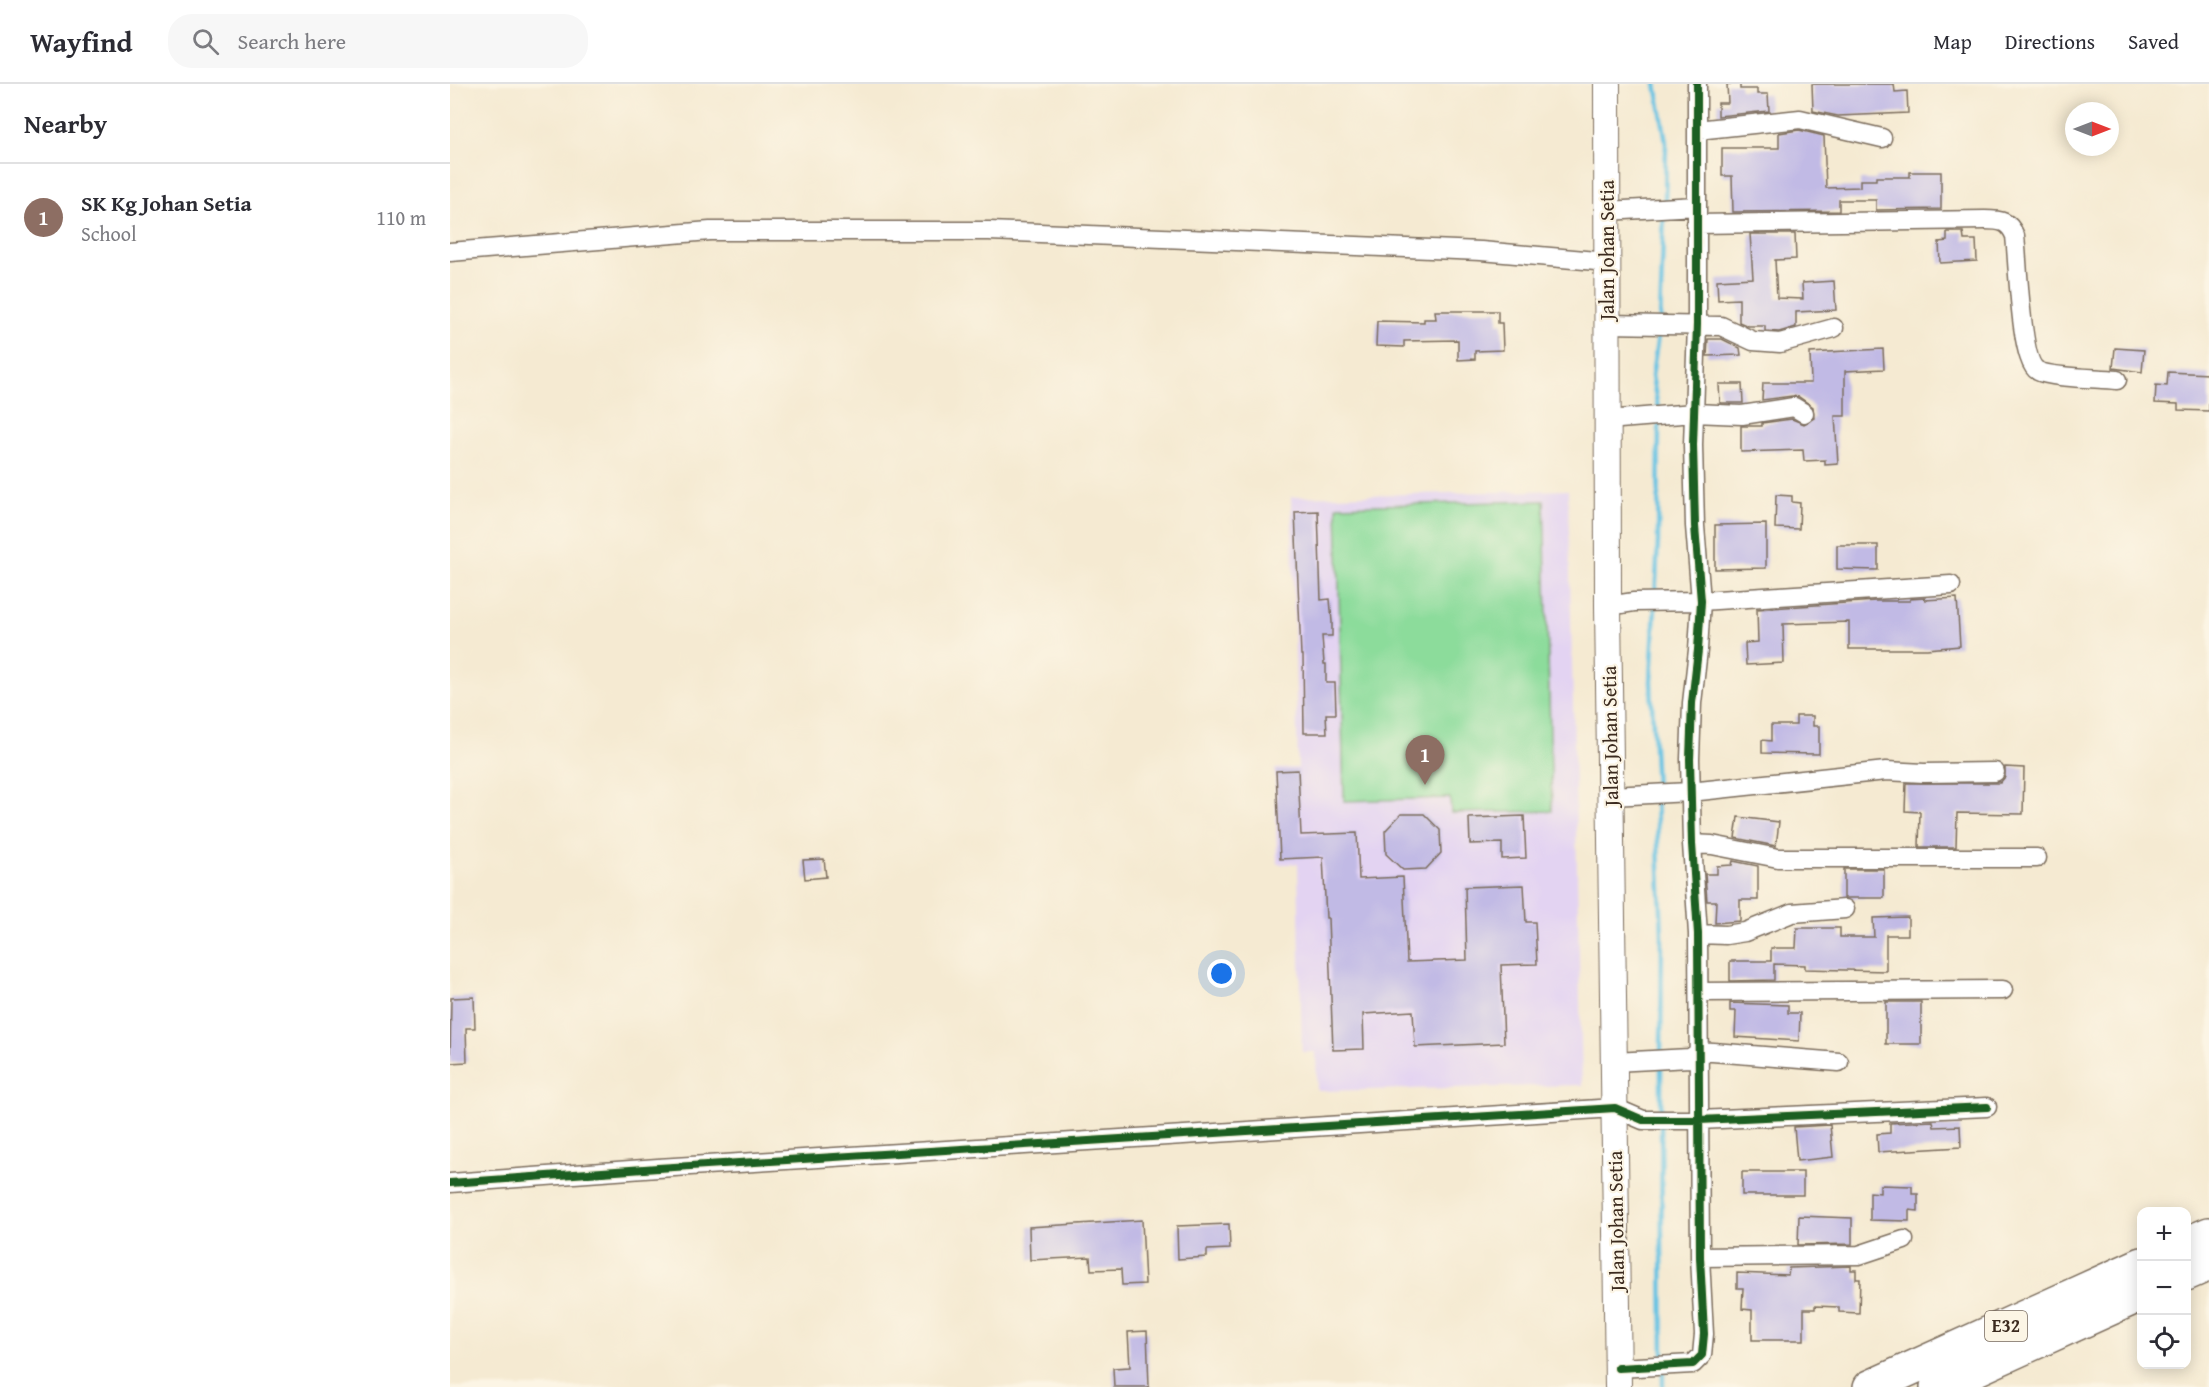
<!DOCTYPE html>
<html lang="en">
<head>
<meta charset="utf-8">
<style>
  :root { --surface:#fff; --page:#f7f7f7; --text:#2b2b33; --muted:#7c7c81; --line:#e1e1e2; --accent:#b5179e }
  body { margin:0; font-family:"Gentium Book Plus",serif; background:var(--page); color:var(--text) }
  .controls { position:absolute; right:18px; bottom:18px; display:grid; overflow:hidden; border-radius:12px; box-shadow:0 3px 15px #0003 }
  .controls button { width:54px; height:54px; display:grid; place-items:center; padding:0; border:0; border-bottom:2px solid var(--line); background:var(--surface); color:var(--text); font:30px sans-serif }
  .compass { position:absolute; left:1615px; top:18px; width:54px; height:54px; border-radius:50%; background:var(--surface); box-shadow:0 3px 15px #0003; rotate:90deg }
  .you { position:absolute; left:772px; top:890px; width:21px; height:21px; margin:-15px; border:4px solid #fff; border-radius:50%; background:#1a73e8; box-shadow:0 0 0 9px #1a73e833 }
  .badge { display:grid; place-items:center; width:39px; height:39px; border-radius:50%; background:var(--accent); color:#fff; font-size:20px; font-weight:700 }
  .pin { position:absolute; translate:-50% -50px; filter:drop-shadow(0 2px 3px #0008) }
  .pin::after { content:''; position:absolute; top:32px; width:21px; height:18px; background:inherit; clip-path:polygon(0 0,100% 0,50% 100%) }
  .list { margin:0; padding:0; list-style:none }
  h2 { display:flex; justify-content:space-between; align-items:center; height:78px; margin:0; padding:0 24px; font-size:26px }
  h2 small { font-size:20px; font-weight:400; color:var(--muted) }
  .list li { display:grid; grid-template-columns:39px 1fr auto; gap:18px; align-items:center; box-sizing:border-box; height:108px; padding:0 24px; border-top:2px solid var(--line) }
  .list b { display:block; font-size:22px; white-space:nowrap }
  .list p { margin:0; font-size:20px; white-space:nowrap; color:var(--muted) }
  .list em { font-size:20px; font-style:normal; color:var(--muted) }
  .icon { flex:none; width:33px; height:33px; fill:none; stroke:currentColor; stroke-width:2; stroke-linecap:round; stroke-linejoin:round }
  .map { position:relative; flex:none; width:1759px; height:1303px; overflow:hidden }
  header { display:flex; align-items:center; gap:36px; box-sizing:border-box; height:84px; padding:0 30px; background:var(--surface); border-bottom:2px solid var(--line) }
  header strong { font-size:28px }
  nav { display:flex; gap:33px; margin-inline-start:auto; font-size:21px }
  .search { width:420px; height:54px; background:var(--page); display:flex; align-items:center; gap:15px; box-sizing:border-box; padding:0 21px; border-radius:24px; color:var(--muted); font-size:22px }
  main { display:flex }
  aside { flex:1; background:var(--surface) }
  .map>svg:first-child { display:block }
  .built { fill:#e3d3f2 }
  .pitch { fill:#8cdc9b; stroke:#64835c; stroke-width:1.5 }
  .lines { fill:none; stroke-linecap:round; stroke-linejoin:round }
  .stream { stroke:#65c3e3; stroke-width:4.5 }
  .building { fill:#c1bae5 }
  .street-casing { stroke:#7c6d5d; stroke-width:21 }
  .secondary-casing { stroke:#7c6d5d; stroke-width:28 }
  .highway-casing { stroke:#7c6d5d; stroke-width:36 }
  .street { stroke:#fff; stroke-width:18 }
  .secondary { stroke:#fff; stroke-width:26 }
  .highway { stroke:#fff; stroke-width:33 }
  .cycleway-casing { stroke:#fcf5e5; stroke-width:11 }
  .cycleway { stroke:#1b5e20; stroke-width:8 }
  .labels { text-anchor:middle; stroke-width:4.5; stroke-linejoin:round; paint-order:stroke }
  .shield { fill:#fcf5e5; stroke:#75675a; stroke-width:1.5 }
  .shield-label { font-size:18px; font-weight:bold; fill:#3b2a1e }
  .street-label { font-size:20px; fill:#3b2a1e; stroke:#fcf5e5 }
</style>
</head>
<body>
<header>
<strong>Wayfind</strong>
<div class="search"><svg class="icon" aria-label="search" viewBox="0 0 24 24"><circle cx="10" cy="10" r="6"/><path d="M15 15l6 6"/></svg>Search here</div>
<nav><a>Map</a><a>Directions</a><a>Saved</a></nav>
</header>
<main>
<aside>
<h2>Nearby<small></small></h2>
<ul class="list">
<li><span class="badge" style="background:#8d6e63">1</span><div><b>SK Kg Johan Setia</b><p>School</p></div><em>110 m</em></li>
</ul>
</aside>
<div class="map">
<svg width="1759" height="1303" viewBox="0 0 1759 1303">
  <rect width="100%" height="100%" fill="#fcf5e5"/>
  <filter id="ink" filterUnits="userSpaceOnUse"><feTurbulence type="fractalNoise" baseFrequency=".0167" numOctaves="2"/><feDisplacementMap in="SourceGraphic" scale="12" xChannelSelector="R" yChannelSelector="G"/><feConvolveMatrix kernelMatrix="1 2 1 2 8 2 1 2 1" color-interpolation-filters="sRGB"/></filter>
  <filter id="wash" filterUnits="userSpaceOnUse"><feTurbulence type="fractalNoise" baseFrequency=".008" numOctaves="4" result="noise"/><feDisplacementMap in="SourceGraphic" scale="24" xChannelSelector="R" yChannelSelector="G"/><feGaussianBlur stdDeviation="1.35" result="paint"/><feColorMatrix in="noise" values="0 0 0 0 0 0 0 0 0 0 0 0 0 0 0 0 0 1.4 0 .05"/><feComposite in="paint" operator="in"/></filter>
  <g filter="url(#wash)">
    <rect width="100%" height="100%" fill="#f5ead2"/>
    <path class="built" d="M1118,406L1132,1001L867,1007L866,968H852L848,780H827L825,685L848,684L841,413Z"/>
    <path class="pitch" d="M1094,417L1102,727L1001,729L1000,714L894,717L887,422Z"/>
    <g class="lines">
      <path class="stream" d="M1206,0L1216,58L1215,120
        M1210,237L1214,128
        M1209,329L1202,292L1209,245
        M1205,515L1208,457L1209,337
        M1205,523L1201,598L1206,706
        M1206,715L1212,850L1211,970
        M1211,1030V979
        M1211,1039L1213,1276
        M1213,1285V1303"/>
    </g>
    <g id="blocks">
      <path class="building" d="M1277,0H1290V5H1307V10H1318L1319,27L1268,32V19H1278Z
        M1362,0H1444L1445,8L1457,7L1458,29L1388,32L1363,27Z
        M1349,46L1374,52L1376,104L1410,103V96H1426V93H1460V88H1491V125L1426,126V116H1389V127L1283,128L1282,92H1272V64H1329V49Z
        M1497,148H1513L1514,156H1526L1527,177L1490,179L1489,158L1497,157Z
        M1300,150H1345L1346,175L1325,176L1327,214L1353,215L1352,199L1384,197L1386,226L1346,228V243L1329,248L1315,247V242H1298L1289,238V215L1268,216L1267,196L1303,194Z
        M985,227H1048V239H1052L1053,266L1025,267V275L1008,276V256L954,257V263L926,262L927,237L974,238V235H986Z
        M1258,255H1272L1290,264L1291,271L1257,272Z
        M1665,264L1694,266L1692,288L1663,284Z
        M1433,265L1434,285L1395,287V332H1385L1388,380L1375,381V376L1354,377L1353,366L1291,368V342H1312V339L1342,335L1354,340L1364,334L1363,323L1349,313L1342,312L1312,316L1313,299H1361L1360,269Z
        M1718,288L1759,290V327L1728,326V320L1705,319L1706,301L1717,302Z
        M1269,300H1292L1293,319H1270Z
        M1326,411L1342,412V418L1350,419L1349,445L1325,444Z
        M868,427L871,516L880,515L882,538V552H872L874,580H876V599H885L886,630H876L877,649H854L853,571H851L845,428Z
        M1316,440V484L1265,485V441Z
        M1387,461H1428V486L1387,485Z
        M1475,514V516L1507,514L1510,562L1477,565H1399V538L1333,540L1334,579L1296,581L1295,559L1308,558L1307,525L1426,517H1460V515Z
        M1346,632H1363V642H1369V670L1312,669V656L1321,657V641H1346Z
        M1555,683L1574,684L1573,730L1507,729L1506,763H1469L1470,728L1455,727L1456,699H1550L1555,693Z
        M848,686L851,751L907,749L909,795L953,793L957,878L1017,876L1015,803L1074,801L1076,838H1085L1087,880L1051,881L1054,959L965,963L963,927L913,930L914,965L883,966L878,834H876L873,773L830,775L826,687Z
        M951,730H974L990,746L991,769L976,785L953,786L936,770L935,747Z
        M1074,732L1076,774L1052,775V759L1020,760L1019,734Z
        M1288,733L1329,738L1326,762L1285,754Z
        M374,775L376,793L355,795L353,776Z
        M1283,777L1308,782V816H1290V837L1265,839L1266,817H1257L1255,790H1267V782L1282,781Z
        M1394,785H1434V814H1394Z
        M1458,833V851H1436V887L1355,885V881L1324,880V896L1280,897V877H1321V864H1346L1347,844H1390V853H1424L1423,834Z
        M24,913L25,944H16L17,978L0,979L1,914Z
        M1436,918H1471V960H1436Z
        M1280,919L1338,921V929H1350L1349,957L1285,953L1286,927H1280Z
        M1483,1037L1484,1043L1510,1042L1511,1063L1428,1068L1427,1050L1440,1049V1039Z
        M1380,1041L1383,1073L1347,1077L1344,1043Z
        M1292,1088H1353V1111H1292Z
        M1430,1101L1462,1102V1110H1468V1127L1459,1126V1137L1420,1136V1108L1430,1109Z
        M1349,1132L1402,1134V1160L1348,1161Z
        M692,1136L695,1200L672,1201L671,1185L641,1186L640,1173L580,1176L579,1143Z
        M779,1140L780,1165L757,1166V1173L728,1175L727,1142Z
        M1401,1182V1186H1406V1195H1410L1409,1229L1389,1228V1223L1365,1222V1225H1354V1256H1302V1226L1292,1225L1293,1204H1287V1189L1338,1191L1339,1184Z
        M697,1247L699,1303H664L663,1284L680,1283L678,1248Z"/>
    </g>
  </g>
  <g filter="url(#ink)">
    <use href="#blocks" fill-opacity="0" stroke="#7c6d5d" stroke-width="1.5"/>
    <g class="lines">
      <g class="street-casing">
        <path id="street" d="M1247,46L1350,35L1432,54
          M1157,127L1246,122
          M1246,140L1535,136C1551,136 1559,137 1565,152C1568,175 1570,278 1588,287C1601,294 1650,294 1667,296
          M0,168L260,147H539L1031,167L1158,178
          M1157,240L1271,242L1303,257L1330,259L1384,244
          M1157,336L1244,329L1292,331L1344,323L1354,329
          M1158,522L1184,518L1251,517L1501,501
          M1161,712L1240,708L1436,687L1474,689L1545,688
          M1242,760L1262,761L1328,774H1587
          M1248,850L1276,851L1295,848L1342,829L1395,825
          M1249,908L1553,906
          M1164,978L1240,974L1250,967L1389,978
          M0,1099L208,1084L1165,1024L1193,1036H1249L1537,1023
          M1250,1173L1409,1171L1454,1156
          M1168,1284L1243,1280L1252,1271L1254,1250L1250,1173L1248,850L1242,760L1240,675L1242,619L1248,566L1251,517L1245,442L1243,361L1247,240V0"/>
      </g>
      <g class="secondary-casing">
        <path id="secondary" d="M1157,0L1158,522L1168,1303"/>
      </g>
      <g class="highway-casing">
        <path id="highway" d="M1736,1160L1759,1150
          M1736,1190L1759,1180
          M1420,1303L1692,1180
          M1487,1303L1692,1210"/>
      </g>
      <use href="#street" class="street"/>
      <use href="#secondary" class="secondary"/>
      <use href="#highway" class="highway"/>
      <g class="cycleway-casing">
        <path id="cycleway" d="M0,1099L208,1084L1165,1024L1193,1036H1249L1537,1023
          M1168,1284L1243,1280L1252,1271L1254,1250L1250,1173L1248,850L1242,760L1240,675L1242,619L1248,566L1251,517L1245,442L1243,361L1247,240V0"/>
      </g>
      <use href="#cycleway" class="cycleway"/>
    </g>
  </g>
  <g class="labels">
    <rect class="shield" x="1535" y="1227" width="42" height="30" rx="4.5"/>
    <g class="shield-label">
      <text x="1556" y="1248">E32</text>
    </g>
    <g class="street-label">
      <text transform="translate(1157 166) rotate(-90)" y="7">Jalan Johan Setia</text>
      <text transform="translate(1160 652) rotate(-91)" y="7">Jalan Johan Setia</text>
      <text transform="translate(1166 1137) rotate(-91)" y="7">Jalan Johan Setia</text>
    </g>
  </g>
</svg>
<div class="controls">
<button>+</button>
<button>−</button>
<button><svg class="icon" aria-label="locate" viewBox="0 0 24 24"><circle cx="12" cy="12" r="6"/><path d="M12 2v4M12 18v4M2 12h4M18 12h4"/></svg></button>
</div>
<svg class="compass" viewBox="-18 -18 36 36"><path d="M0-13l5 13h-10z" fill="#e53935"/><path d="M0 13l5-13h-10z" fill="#7c7c81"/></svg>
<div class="you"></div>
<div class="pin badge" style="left:975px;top:701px;background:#8d6e63">1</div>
</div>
</main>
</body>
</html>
